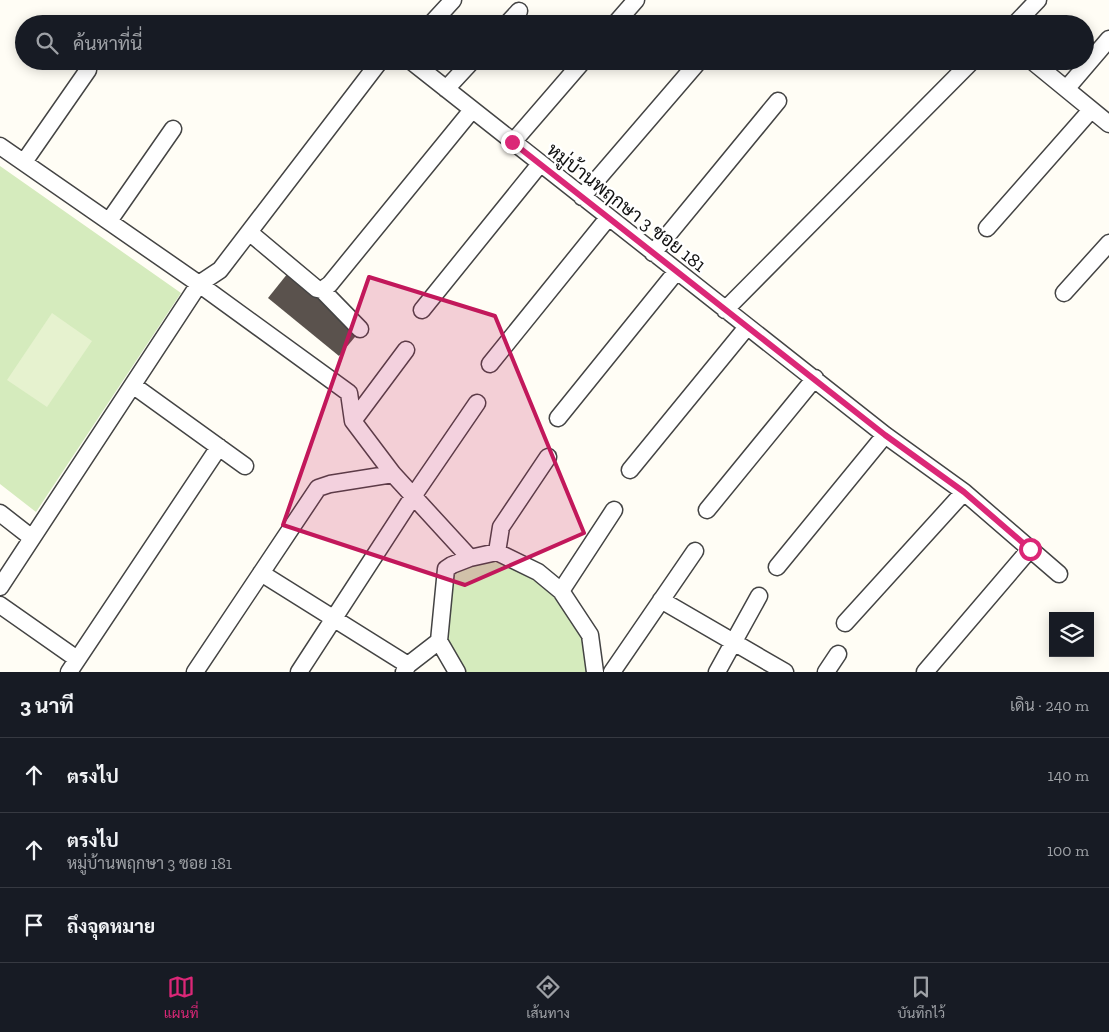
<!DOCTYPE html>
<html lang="th">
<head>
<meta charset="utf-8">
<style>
  :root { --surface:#171b24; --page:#20242c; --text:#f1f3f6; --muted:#9ea1a6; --line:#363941; --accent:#db2777 }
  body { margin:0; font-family:"Zilla Slab",Sarabun,serif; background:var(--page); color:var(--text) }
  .controls { position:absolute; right:15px; bottom:15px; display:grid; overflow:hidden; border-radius:0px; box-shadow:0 2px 12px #0003 }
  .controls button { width:45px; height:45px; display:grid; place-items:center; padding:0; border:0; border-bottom:1px solid var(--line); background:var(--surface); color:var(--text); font:25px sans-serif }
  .stop { position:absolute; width:15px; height:15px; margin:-11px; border:4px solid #db2777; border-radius:50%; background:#fff }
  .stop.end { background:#db2777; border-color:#fff; box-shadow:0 1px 5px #0008 }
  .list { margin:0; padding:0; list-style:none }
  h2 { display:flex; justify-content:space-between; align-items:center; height:65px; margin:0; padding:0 20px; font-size:21px }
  h2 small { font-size:16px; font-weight:400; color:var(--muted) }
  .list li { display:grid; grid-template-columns:32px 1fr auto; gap:15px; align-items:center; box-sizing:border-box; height:75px; padding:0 20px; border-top:1px solid var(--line) }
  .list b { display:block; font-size:19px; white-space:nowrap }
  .list p { margin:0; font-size:16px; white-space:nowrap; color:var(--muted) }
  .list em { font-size:16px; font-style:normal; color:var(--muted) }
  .icon { flex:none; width:28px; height:28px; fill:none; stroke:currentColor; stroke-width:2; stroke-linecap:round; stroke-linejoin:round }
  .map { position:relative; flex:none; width:1109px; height:672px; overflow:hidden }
  .search { position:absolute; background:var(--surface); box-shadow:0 2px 12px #0003; left:15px; right:15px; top:15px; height:55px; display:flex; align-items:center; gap:12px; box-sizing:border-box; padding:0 18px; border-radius:28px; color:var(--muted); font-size:19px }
  .sheet { height:290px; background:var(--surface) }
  nav { display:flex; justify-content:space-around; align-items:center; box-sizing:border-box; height:70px; border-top:1px solid var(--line); background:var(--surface); font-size:14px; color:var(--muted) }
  nav a { display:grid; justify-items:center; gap:2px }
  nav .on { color:var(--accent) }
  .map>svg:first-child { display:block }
  .green { fill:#d5ebbd }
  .pitch { fill:#e6f2cf }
  .building { fill:#5a524d }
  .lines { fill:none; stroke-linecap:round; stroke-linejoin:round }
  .street-casing { stroke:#444; stroke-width:19 }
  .street { stroke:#fff; stroke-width:16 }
  .route { stroke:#db2777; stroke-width:6 }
  .marked { fill:#c2185b; fill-opacity:0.2; stroke:#c2185b; stroke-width:4; stroke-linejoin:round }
  .labels { text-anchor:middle; stroke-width:5; stroke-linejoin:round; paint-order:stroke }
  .street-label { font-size:19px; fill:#111; stroke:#fff }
</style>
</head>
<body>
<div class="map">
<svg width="1109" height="672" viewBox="0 0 1109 672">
  <rect width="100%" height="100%" fill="#fffdf5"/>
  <path class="green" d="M0,166L181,293L36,512L0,484Z
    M497,552L561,591L590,635L593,672H462L439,641L446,569Z"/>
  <path class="pitch" d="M52,313L92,341L47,407L7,380Z"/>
  <path class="building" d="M288,273L360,331L339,356L268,298Z"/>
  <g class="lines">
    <g class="street-casing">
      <path id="street" d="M431,24L453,0
        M507,24L519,11
        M615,24L636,0
        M1015,24L1038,0
        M411,61L885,435L964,492L1059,574
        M1032,61L1109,124
        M1067,88L1109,39
        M446,89L472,61
        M513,142L583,61
        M0,146L199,284L220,270L380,61
        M24,162L88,70
        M582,197L699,61
        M109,221L173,129
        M987,228L1091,110
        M249,232L317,289L322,290L330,284L472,110
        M653,253L778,101
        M322,290L360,329
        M1064,293L1109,243
        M422,310L540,164
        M725,310L972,61
        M490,364L608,218
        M134,386L245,466
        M558,418L676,272
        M353,421L406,350
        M630,470L747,327
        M707,510L815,378
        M0,513L32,538
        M497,552L501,527L548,457
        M777,567L885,435
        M261,573L408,665
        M0,587L199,284L349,393L353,421L393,474L470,558
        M561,591L614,510
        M661,600L785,672
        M0,605L77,659
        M845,623L964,492
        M69,672L219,447
        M195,672L318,488L330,484L393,474
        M299,672L414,495L477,403
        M404,672L408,665L439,641
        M457,672L439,641L446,569L452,565L470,558L497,552L538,572L561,591L590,635L595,672
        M612,672L695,551
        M717,672L759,596
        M826,672L838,654
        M925,672L1030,549"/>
    </g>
    <use href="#street" class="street"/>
  </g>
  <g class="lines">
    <path class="route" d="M512,142L885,435L964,492L1030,549"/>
  </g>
  <path class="marked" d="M369,277L495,316L584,533L465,585L283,525Z"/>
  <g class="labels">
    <g class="street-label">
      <text transform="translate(627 207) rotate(38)" y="7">หมู่บ้านพฤกษา 3 ซอย 181</text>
    </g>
  </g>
</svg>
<div class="controls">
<button><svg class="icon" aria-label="layers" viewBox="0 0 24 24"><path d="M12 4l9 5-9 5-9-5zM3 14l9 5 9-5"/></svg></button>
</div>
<div class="stop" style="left:1030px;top:549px"></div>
<div class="stop end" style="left:512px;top:142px"></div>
<div class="search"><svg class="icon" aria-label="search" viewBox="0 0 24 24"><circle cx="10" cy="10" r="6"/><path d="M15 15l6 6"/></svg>ค้นหาที่นี่</div>
</div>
<section class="sheet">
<h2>3 นาที<small>เดิน · 240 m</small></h2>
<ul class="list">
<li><svg class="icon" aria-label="ahead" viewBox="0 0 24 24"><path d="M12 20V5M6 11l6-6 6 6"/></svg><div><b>ตรงไป</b></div><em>140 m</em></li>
<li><svg class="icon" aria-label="ahead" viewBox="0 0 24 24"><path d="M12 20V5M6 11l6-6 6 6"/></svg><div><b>ตรงไป</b><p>หมู่บ้านพฤกษา 3 ซอย 181</p></div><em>100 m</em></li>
<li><svg class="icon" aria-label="arrive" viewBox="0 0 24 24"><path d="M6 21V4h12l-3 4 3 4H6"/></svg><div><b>ถึงจุดหมาย</b></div></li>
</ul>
</section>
<nav>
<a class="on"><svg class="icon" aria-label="map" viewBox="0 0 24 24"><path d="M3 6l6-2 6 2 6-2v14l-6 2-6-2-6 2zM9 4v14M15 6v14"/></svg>แผนที่</a>
<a><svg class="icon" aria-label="directions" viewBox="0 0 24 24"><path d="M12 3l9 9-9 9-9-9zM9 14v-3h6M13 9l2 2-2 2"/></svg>เส้นทาง</a>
<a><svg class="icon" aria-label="saved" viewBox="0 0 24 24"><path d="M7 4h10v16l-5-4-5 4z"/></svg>บันทึกไว้</a>
</nav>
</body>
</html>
